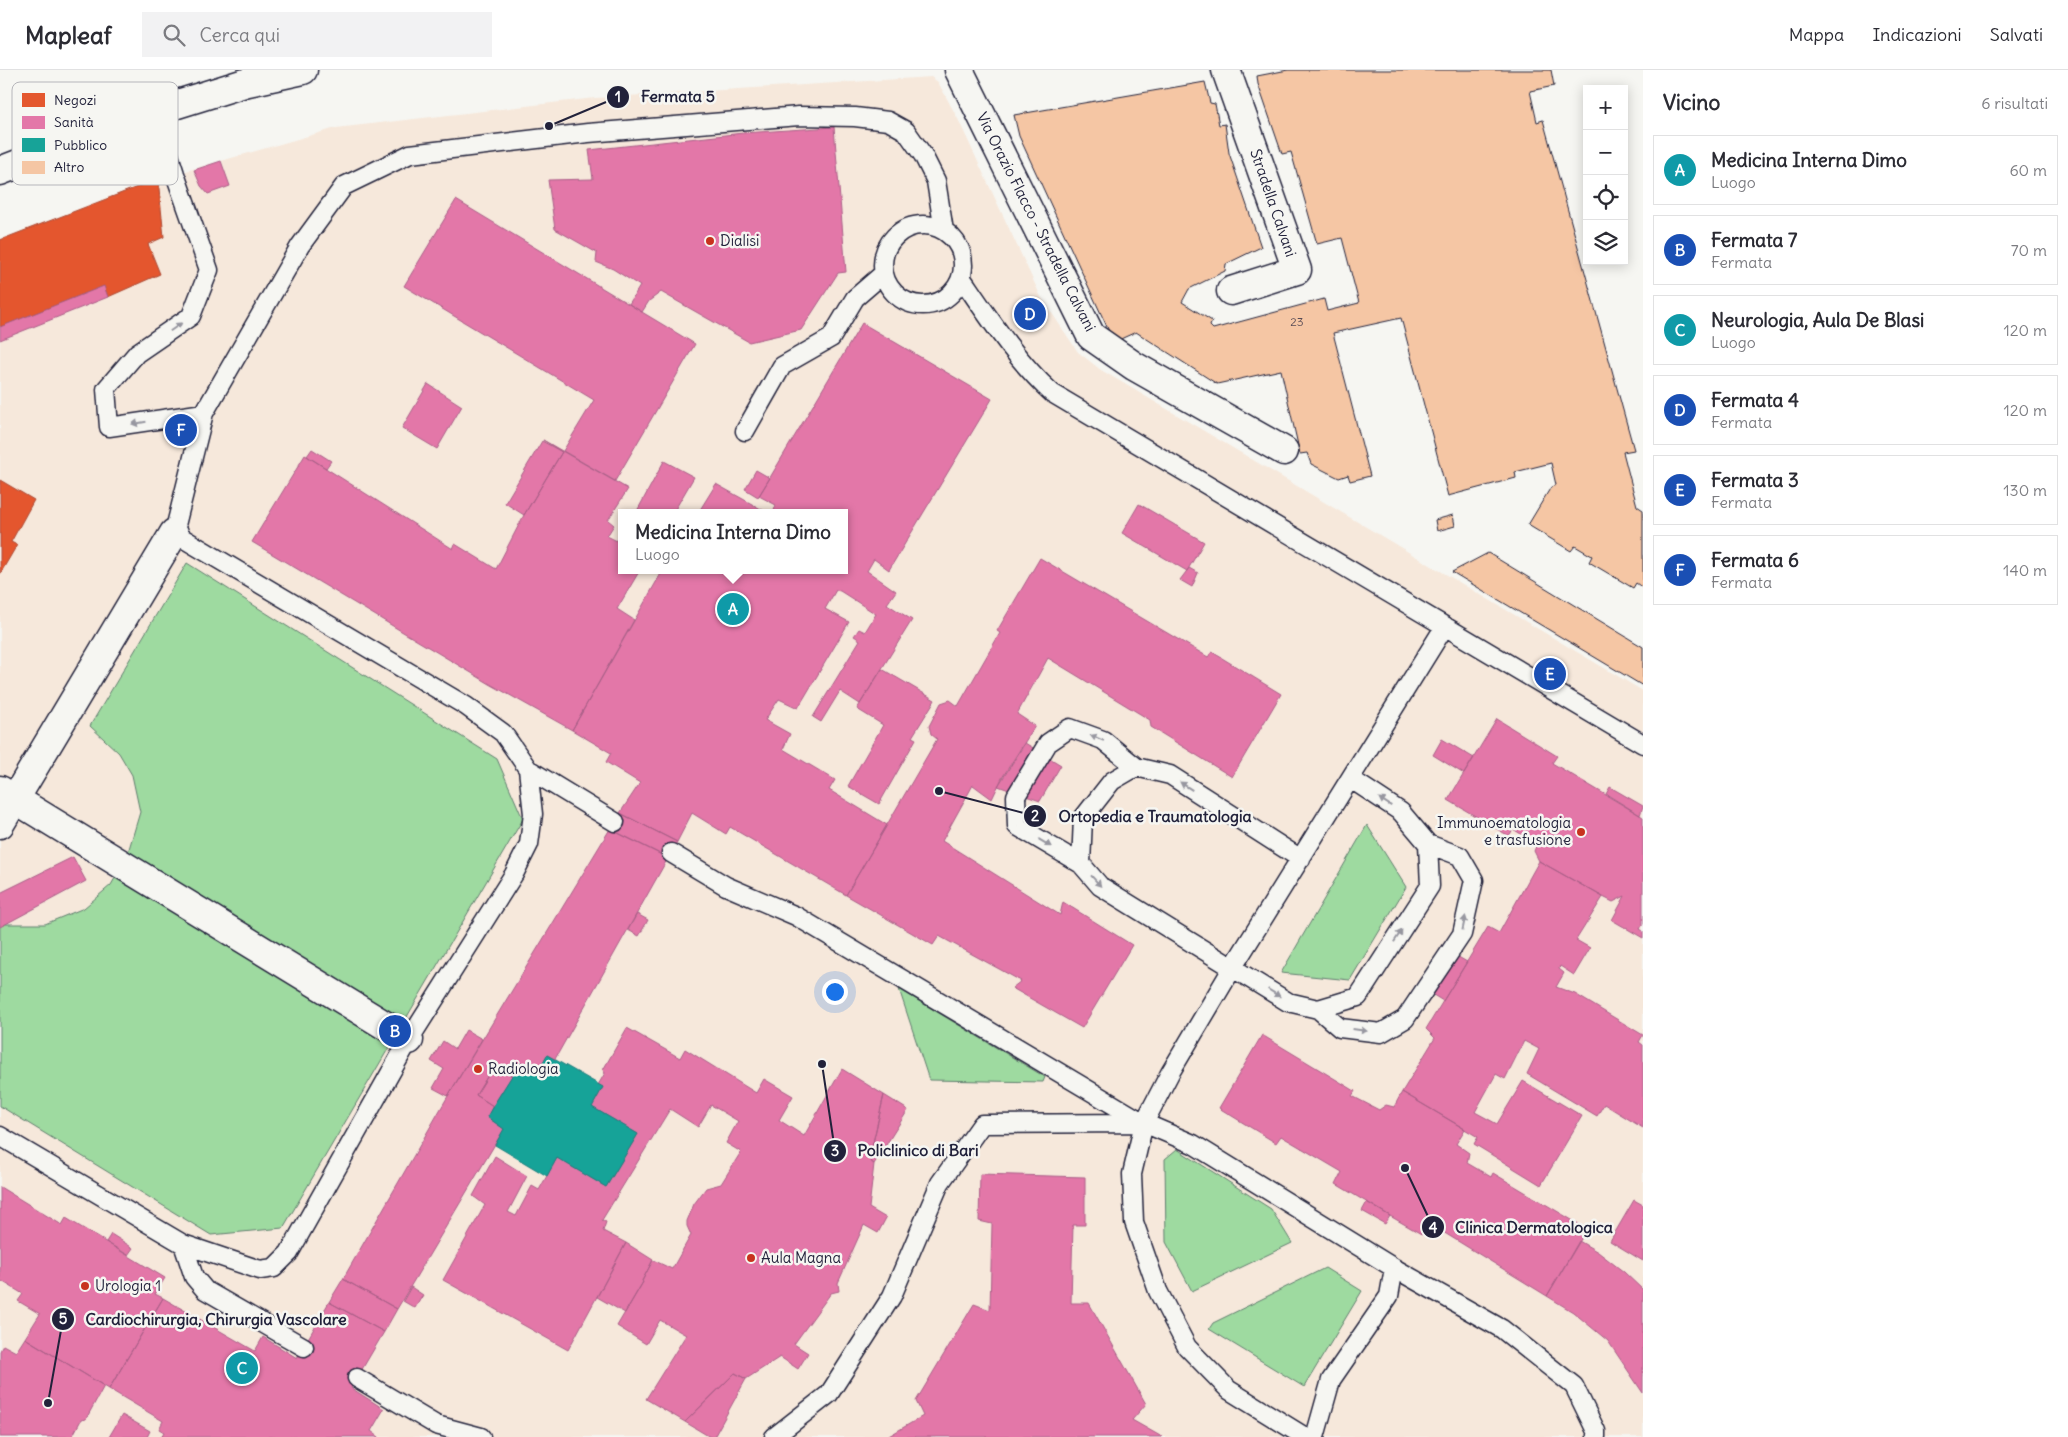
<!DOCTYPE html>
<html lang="it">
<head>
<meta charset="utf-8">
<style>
  :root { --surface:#fff; --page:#f2f2f3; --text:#2b2b33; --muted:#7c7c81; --line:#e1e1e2; --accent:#1a73e8 }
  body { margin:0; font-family:Delius,sans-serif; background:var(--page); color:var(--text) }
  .controls { position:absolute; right:15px; top:15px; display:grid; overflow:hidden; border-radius:0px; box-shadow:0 2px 12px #0003 }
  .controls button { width:45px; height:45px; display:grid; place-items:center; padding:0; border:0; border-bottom:1px solid var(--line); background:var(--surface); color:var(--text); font:25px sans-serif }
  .you { position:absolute; left:834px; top:921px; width:18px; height:18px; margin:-12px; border:4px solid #fff; border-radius:50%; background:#1a73e8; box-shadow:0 0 0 8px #1a73e833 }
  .badge { display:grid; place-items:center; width:32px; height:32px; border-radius:50%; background:var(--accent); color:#fff; font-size:16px; font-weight:700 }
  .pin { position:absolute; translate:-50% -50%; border:2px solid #fff; box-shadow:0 1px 5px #0006 }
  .popup { position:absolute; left:618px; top:439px; width:230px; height:65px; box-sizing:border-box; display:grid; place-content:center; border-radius:0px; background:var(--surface); filter:drop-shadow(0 1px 4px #0005); font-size:16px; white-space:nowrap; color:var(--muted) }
  .popup b { font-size:19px; color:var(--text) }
  .popup::after { content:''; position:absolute; left:50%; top:100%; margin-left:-10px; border:10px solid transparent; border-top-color:var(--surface) }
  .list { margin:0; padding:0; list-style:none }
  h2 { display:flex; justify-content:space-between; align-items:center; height:65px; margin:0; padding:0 20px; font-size:21px }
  h2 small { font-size:16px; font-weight:400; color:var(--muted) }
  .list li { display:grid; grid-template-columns:32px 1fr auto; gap:15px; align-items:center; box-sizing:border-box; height:70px; margin:0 10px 10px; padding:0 10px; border:1px solid var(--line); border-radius:0px }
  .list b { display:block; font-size:19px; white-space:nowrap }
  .list p { margin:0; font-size:16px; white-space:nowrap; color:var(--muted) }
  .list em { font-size:16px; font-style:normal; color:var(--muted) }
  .icon { flex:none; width:28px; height:28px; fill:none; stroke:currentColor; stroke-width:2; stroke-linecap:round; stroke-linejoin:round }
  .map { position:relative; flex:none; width:1643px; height:1367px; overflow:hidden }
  header { display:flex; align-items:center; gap:30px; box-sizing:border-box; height:70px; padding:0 25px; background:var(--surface); border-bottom:1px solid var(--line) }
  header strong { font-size:24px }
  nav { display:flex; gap:28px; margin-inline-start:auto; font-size:18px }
  .search { width:350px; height:45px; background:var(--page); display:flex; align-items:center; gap:12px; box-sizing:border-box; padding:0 18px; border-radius:0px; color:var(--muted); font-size:19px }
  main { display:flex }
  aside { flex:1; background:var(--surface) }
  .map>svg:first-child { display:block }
  .built { fill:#f6e8db; fill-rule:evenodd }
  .green { fill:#9edaa0; stroke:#607e6e }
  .shops { fill:#e4572e; stroke:#aa4732 }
  .health { fill:#e377a8; stroke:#a95e87 }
  .public { fill:#17a398; stroke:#1a7c7c }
  .building { fill:#f5c6a4; stroke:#22223b }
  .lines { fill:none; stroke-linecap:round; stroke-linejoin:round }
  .lane-casing { stroke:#22223b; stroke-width:21 }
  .street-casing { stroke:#22223b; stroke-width:31 }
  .secondary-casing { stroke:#22223b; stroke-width:31 }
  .lane { stroke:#f6f6f2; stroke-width:18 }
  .street { stroke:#f6f6f2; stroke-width:28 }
  .secondary { stroke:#f6f6f2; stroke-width:28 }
  .oneway { fill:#9797a0 }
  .poi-dot { fill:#c8321e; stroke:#f6f6f2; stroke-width:2 }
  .labels { text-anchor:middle; stroke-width:5; stroke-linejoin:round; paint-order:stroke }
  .number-label { font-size:12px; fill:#574b55 }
  .street-label { font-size:15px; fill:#22223b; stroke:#f6f6f2 }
  .poi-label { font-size:15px; fill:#22223b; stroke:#f6f6f2; text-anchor:start }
  .key { fill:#f6f6f2; stroke:#b6b6bb; stroke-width:1 }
  .key-label { font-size:14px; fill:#22223b }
  .leader { fill:none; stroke:#22223b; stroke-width:2 }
  .callout-dot { fill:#22223b; stroke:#f6f6f2; stroke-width:2 }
  .mark-label { font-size:15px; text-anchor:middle; font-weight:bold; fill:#fff }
  .callout-label { font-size:16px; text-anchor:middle; font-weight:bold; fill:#22223b; stroke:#f6f6f2; stroke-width:5; stroke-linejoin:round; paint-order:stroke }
</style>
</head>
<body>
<header>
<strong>Mapleaf</strong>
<div class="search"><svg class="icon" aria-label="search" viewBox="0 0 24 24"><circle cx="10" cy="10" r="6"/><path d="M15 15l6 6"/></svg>Cerca qui</div>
<nav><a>Mappa</a><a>Indicazioni</a><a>Salvati</a></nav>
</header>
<main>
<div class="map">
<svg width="1643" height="1367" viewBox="0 0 1643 1367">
  <rect width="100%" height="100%" fill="#f6f6f2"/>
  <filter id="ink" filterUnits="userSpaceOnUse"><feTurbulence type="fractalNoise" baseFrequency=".02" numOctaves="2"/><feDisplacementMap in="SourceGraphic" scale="10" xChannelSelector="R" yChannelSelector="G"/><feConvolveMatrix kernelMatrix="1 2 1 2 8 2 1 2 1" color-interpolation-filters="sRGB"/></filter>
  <g filter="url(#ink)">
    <path class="built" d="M931,7L938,12L958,49L1041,227L1078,282L1101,300L1643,621V1367H0V170L158,109L336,58L595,28ZM622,443H844V500H622Z"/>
    <path class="green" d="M187,493L497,689L523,749L283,1158L211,1165L0,1036V854H45L84,838L111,815L126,789L140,742L132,705L119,683L90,656Z
      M1367,755L1406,817L1350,910L1281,903Z
      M899,919L1045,1007L1043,1012L929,1010Z
      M1177,1079L1271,1139L1292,1173L1192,1221L1166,1172L1165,1089Z
      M1325,1198L1362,1221L1304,1317L1209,1259L1213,1253Z"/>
    <path class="shops" d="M158,109L164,167L148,174L160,204L108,227L104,216L0,257V170Z
      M0,410L34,430L11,472L17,475L0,504Z"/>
    <path class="health" d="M834,57L846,202L838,203L801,260L749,272L661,222L649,231L642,242L629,234L640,216L613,199L596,192L597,183L555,159L548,110L593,109L589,80L743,63Z
      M221,91L230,116L208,124L201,116L194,100Z
      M456,130L695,274L615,411L563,381L594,330L404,216Z
      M104,216L108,227L0,270V257Z
      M862,253L992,329L889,500L874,489L867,501L896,521L887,534L912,550L860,634L840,621L821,652L813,647L860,570L854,566L859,559L865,562L876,544L840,521L836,520L825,539L849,552L798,638L779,629L765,650L790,664L783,679L835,710L829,720L887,755L846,825L730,757L726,764L692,743L677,772L620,743L640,713L606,692L611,683L572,660L663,500H844V443H773L776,435L759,426Z
      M428,314L462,336L437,379L402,358Z
      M543,370L628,419L608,450L614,455L607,466L619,472L622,468V500H640L617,539L634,550L572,660L490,614L252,472L305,385L453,479L455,474L496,499L524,445L562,382Z
      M542,371L562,382L524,445L505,433Z
      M312,379L331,391L326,398L307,386Z
      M664,391L694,407L673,443H636Z
      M756,400L770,408L758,427L745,419Z
      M716,414L768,443H698Z
      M1139,434L1204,472L1187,501L1122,463Z
      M1040,488L1208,587L1212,582L1281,624L1232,707L1151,657L1150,650L1048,588L1017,644L1035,656L1002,708L992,729L973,715L942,771L1060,845L1063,832L1132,875L1082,958L1012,918L1021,911L939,866L933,875L846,825L937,669L931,664L929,656L941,633L950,630L958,636L1000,563L997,561Z
      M1189,498L1198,503L1192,517L1180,510Z
      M882,599L935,630L912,667L916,669L879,734L848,716L883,655L857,639Z
      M1497,649L1557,686L1552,693L1643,747V854L1640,859L1643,861V868L1612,850L1625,826L1613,832L1603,827L1539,791L1534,781L1537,774L1513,759L1509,766L1448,730Z
      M1442,669L1474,688L1464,704L1433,685Z
      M1025,673L1061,695L1040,731L998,716Z
      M1610,717L1643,736L1640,745L1606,724Z
      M620,743L677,772L668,788L610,759Z
      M610,759L668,788L555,989L547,985L537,1003L520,993L512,1006L495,994L476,1025L493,1036L487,1047L504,1059L397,1239L343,1209L448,1026Z
      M73,787L86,811L0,857V823Z
      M1539,791L1603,827L1576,870L1590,878L1574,905L1560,896L1559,899L1564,903L1556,917L1575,924L1643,965L1639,972L1643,975V1058L1604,1034L1597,1046L1527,1004L1539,979L1524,971L1505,1009L1496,1004L1475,1042L1497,1054L1523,1011L1582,1046L1541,1115L1474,1074L1478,1067L1402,1022L1435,968L1426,959L1488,857L1499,863Z
      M637,844L648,850L639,866L628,860Z
      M1453,884L1467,892L1443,931L1430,923Z
      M627,958L680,988L685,979L756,1023L764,1009L793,1026L779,1050L804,1066L842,999L884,1025L869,1090L874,1094L869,1138L886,1148L878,1163L864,1155L838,1213L839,1221L831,1223L794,1274L808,1283L798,1299L780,1287L746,1309L735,1303L685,1352L646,1329L686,1265L660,1250L646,1274L617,1256L643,1212L642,1211L653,1190L672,1199L691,1165L687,1156V1151L694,1134L706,1118L721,1114L741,1082L726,1073L738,1051L711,1035L698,1057L670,1039L602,1150L606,1152L603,1161L626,1173L568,1280L443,1210L485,1135L473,1126L495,1086L527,1106L508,1142L516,1146L532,1116L539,1120L557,1088L606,1117L638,1064L592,1037L603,1017L598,1015L605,1003L603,1000Z
      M466,960L482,969L448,1026L433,1018L444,999L431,991L443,971L455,979Z
      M1262,965L1355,1021L1352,1026L1379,1040L1386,1035L1394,1037L1402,1022L1465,1059L1456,1074L1469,1083L1467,1093L1491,1107L1493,1103L1587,1159L1547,1226L1430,1154L1423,1165L1390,1146L1336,1114L1342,1102L1281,1066L1276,1073L1219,1038Z
      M495,994L512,1006L493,1036L476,1025Z
      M884,1025L908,1040L874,1094L869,1090Z
      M980,1104L1085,1107V1155H1073L1071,1233H1089L1146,1334L1132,1350L1162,1367H887L923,1346L916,1331L974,1234L990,1240L992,1154L979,1151Z
      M0,1117L62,1155L66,1148L165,1208L155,1224L163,1228L109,1319L25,1268L40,1244L18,1231L23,1224L0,1210Z
      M1634,1130L1643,1135V1191L1610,1171Z
      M1367,1132L1390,1146L1385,1154L1362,1141Z
      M111,1164L133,1178L128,1185L106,1172Z
      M1579,1171L1598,1182L1624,1202L1643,1220V1323L1608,1271L1573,1242L1547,1226Z
      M626,1173L653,1190L642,1211L643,1212L625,1243L597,1227Z
      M343,1209L397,1239L384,1262L329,1232Z
      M411,1217L423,1225L415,1238L403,1231Z
      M163,1228L255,1281L263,1267L297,1288L329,1232L384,1262L351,1318L384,1339L371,1361L379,1367H161L164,1362L159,1359L163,1351L109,1319Z
      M25,1268L104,1316L86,1349L81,1350L72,1367H0V1281L3,1275L16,1282Z
      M735,1303L746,1309L714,1367H710L685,1352Z
      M122,1345L150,1361L147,1367H109Z"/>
    <path class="public" d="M547,985L603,1017L592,1037L638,1064L606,1117L557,1088L547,1106L495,1075L504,1059L487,1047L493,1036L520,993L537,1003Z"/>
    <path class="building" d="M1288,0H1551L1554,16L1530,21L1537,52L1543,50L1634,380L1623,382L1637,436L1643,440V518L1636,513L1633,518L1589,492L1592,486L1575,476L1571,481L1528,455L1551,417L1556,415L1551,393L1515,402L1516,408L1448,426L1401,248L1333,263L1370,406L1350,411L1348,405L1339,408L1311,394L1307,383L1300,384L1281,300L1217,314L1136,262L1114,272L1019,66L1014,45L1205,12L1210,33L1215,34L1219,55L1225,54L1229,83L1261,177L1226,194L1225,201L1189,219L1182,232L1212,251L1210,256L1213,259L1324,229L1327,241L1359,233L1342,168L1317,174L1291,82L1282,84L1258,14L1257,6Z
      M1453,445L1455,456L1437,461L1435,450Z
      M1488,483L1643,577V616L1452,502Z"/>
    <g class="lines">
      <g class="lane-casing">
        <path id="lane" d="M155,41L175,104L209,200L191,246L137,283L106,319L109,357L204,343
          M883 195a40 40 0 1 1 80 0a40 40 0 1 1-80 0Z
          M961,207C989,248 1016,290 1052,323L1643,674
          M745,361L782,296L831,268L855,228L884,203
          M1445,556L1233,897L1170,1003L1144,1053L1193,1074L1394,1198L1502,1259L1574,1316L1596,1361V1367
          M528,699L615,752
          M671,783L726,816L796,846L1144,1053
          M1301,789L1170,705L1136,697L1112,711L1083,748L1081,794L1100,816L1288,932L1318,939L1358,927L1430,816L1428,774L1401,742L1351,709
          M1081,794L1017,756L1016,726L1048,673L1070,658L1103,670L1136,697
          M1318,939L1340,958L1381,963L1405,949L1462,864L1474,810L1460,786L1428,774
          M1144,1053L1132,1104L1134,1152L1158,1221L1187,1277L1229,1320L1305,1367
          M0,1066L183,1174L260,1200L274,1198L289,1183L409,970L514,804L529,774L533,744L528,699L503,663L466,636L174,463L204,343L300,176L344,116L410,84L588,63L799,46L855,47L888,51L906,61L923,85L936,111L944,161
          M183,1174L194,1207L205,1220L304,1277
          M357,1308L436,1355L481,1367
          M774,1367L829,1324L892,1226L940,1113L982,1054L1141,1053
          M1315,1367L1331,1310L1389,1226L1394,1198"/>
      </g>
      <g class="street-casing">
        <path id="street" d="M959,0L1091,266L1134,296L1284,381
          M1226,0L1297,200L1231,221
          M0,720L409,970
          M0,754L174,463"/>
      </g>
      <g class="secondary-casing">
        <path id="secondary" d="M0,101L155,41L248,12L303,0"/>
      </g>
      <use href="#lane" class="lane"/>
      <use href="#street" class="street"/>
      <use href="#secondary" class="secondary"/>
    </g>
    <defs><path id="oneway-solid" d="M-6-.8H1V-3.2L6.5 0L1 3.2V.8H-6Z" transform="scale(1.25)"/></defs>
    <g class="oneway">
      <use href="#oneway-solid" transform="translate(176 257) rotate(-35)"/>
      <use href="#oneway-solid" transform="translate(139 353) rotate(171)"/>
      <use href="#oneway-solid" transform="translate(1097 668) rotate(-158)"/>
      <use href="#oneway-solid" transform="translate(1186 716) rotate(-147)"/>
      <use href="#oneway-solid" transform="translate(1385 732) rotate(-147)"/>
      <use href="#oneway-solid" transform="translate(1045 773) rotate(31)"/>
      <use href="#oneway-solid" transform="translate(1096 811) rotate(48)"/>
      <use href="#oneway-solid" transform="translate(1464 853) rotate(-78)"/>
      <use href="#oneway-solid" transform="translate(1398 866) rotate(-57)"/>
      <use href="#oneway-solid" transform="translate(1274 923) rotate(32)"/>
      <use href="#oneway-solid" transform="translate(1360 960) rotate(8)"/>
    </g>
  </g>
  <g class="poi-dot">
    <circle cx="710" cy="171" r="5"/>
    <circle cx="1581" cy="762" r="5"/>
    <circle cx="478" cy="999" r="5"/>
    <circle cx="751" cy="1188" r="5"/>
    <circle cx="85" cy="1216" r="5"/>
  </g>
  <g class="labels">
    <g class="number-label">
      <text x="1297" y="256">23</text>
    </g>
    <g class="street-label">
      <text transform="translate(1273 133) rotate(71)" y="5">Stradella Calvani</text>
      <text transform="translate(1036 152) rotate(63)" y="5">Via Orazio Flacco - Stradella Calvani</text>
    </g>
    <g class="poi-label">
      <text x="720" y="176">Dialisi</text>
      <text x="1571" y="758" text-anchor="end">Immunoematologia<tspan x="1571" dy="17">e trasfusione</tspan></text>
      <text x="488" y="1004">Radiologia</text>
      <text x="761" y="1193">Aula Magna</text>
      <text x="95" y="1221">Urologia 1</text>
    </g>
  </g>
  <rect x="12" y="12" width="166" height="103" rx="8" class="key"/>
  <rect x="22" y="23" width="23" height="14" fill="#e4572e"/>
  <rect x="22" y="46" width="23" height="13" fill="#e377a8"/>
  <rect x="22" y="68" width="23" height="14" fill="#17a398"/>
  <rect x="22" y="91" width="23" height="13" fill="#f5c6a4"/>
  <g class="key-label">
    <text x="54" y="35">Negozi</text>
    <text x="54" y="57">Sanità</text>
    <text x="54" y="80">Pubblico</text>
    <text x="54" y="102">Altro</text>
  </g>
  <path class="leader" d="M549 56L618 27M939 721L1035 746M822 994L835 1081M1405 1098L1433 1157M48 1333L63 1249"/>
  <g class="callout-dot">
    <circle cx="549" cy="56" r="5"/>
    <circle cx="939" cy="721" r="5"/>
    <circle cx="822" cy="994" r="5"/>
    <circle cx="1405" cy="1098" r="5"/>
    <circle cx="48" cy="1333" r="5"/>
    <circle cx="618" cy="27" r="12"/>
    <circle cx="1035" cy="746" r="12"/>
    <circle cx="835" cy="1081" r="12"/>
    <circle cx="1433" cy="1157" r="12"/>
    <circle cx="63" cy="1249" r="12"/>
  </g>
  <g class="mark-label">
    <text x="618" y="32">1</text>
    <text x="1035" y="751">2</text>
    <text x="835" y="1086">3</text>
    <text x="1433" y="1163">4</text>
    <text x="63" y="1254">5</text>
  </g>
  <g class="callout-label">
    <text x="678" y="32">Fermata 5</text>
    <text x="1155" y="752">Ortopedia e Traumatologia</text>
    <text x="918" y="1086">Policlinico di Bari</text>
    <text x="1534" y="1163">Clinica Dermatologica</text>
    <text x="216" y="1255">Cardiochirurgia, Chirurgia Vascolare</text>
  </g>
</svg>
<div class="controls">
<button>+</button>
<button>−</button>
<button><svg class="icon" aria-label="locate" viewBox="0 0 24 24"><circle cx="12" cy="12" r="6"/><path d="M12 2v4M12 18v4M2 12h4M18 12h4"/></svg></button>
<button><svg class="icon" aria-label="layers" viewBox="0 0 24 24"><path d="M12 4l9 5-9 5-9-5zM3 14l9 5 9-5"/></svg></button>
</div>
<div class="you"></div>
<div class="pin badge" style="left:733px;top:539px;background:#0f9aa8">A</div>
<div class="popup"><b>Medicina Interna Dimo</b>Luogo</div>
<div class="pin badge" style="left:395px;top:961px;background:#1a4fb4">B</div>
<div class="pin badge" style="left:242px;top:1298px;background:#0f9aa8">C</div>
<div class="pin badge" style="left:1030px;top:244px;background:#1a4fb4">D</div>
<div class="pin badge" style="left:1550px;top:604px;background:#1a4fb4">E</div>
<div class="pin badge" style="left:181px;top:360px;background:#1a4fb4">F</div>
</div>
<aside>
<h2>Vicino<small>6 risultati</small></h2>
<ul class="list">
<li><span class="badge" style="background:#0f9aa8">A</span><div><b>Medicina Interna Dimo</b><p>Luogo</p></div><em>60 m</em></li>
<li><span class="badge" style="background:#1a4fb4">B</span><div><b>Fermata 7</b><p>Fermata</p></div><em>70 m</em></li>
<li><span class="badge" style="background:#0f9aa8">C</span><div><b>Neurologia, Aula De Blasi</b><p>Luogo</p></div><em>120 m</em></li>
<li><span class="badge" style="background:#1a4fb4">D</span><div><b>Fermata 4</b><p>Fermata</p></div><em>120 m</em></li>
<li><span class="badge" style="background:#1a4fb4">E</span><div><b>Fermata 3</b><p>Fermata</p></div><em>130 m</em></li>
<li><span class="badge" style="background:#1a4fb4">F</span><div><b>Fermata 6</b><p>Fermata</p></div><em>140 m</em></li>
</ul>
</aside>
</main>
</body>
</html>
